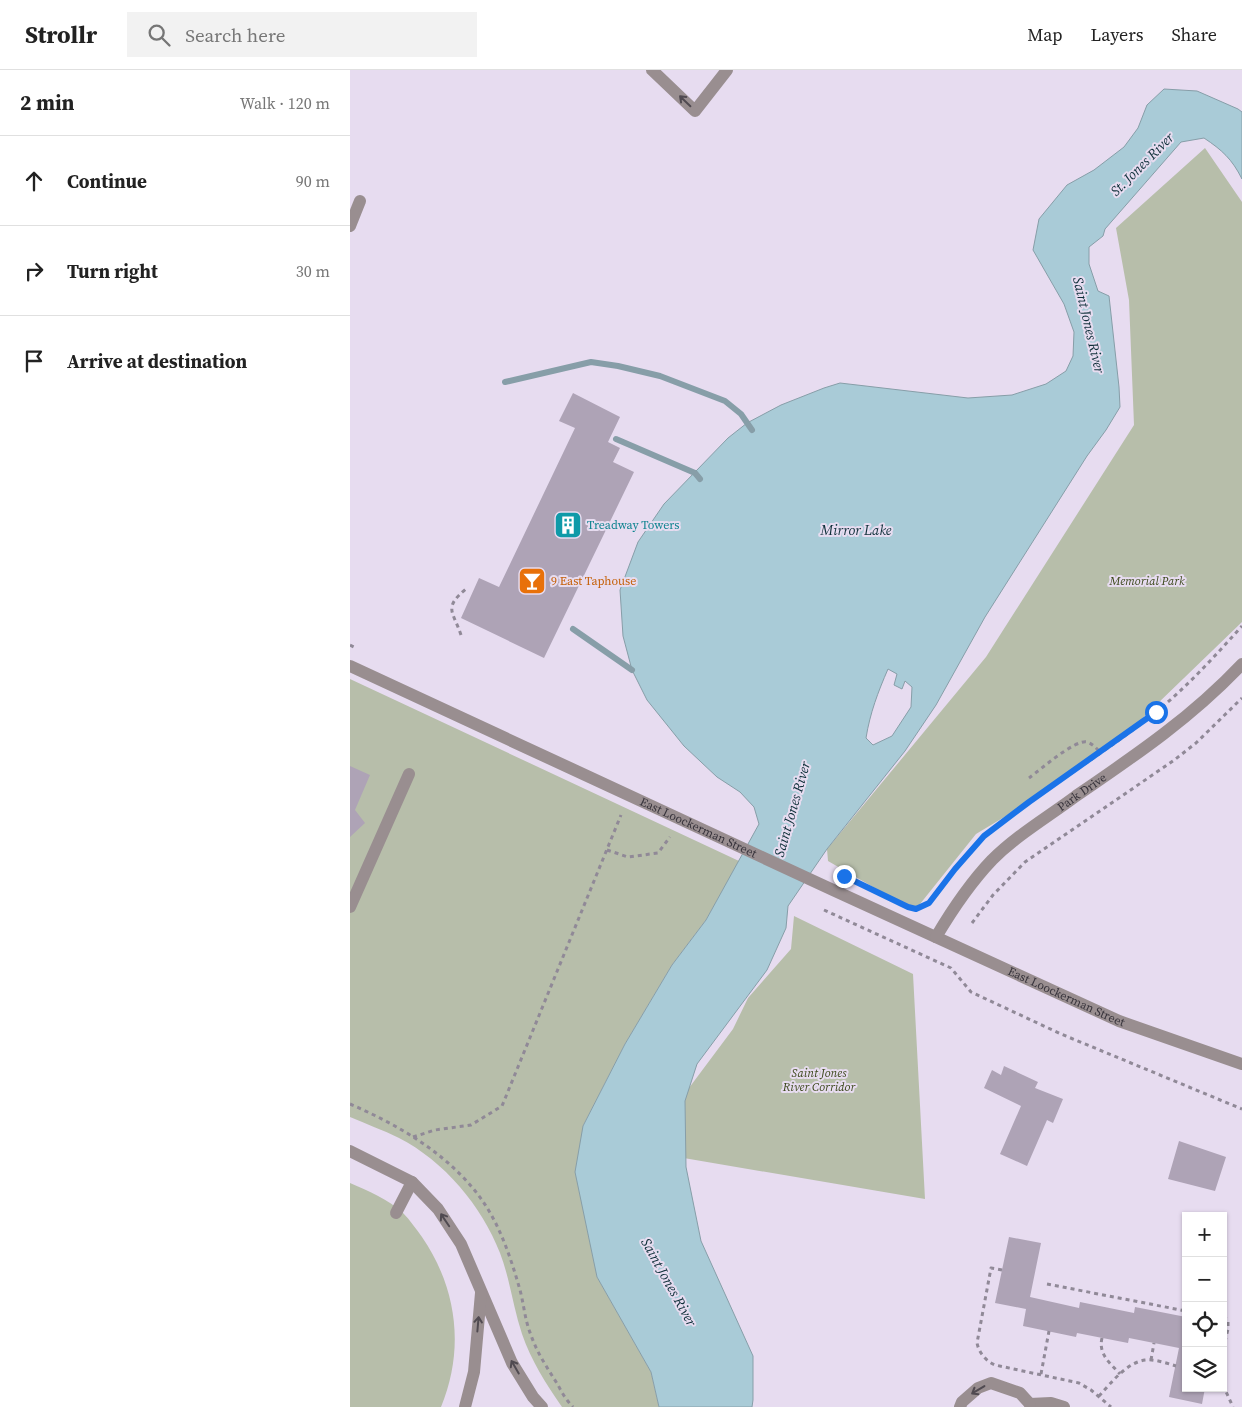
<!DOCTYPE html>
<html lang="en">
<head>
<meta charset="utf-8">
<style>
  :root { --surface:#fff; --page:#f2f2f2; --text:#222; --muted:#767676; --line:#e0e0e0 }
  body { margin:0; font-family:"Source Serif 4",serif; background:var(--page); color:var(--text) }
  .controls { position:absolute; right:15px; bottom:15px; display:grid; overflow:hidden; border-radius:0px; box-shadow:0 1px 4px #0004 }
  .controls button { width:45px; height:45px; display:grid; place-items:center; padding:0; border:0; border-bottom:1px solid var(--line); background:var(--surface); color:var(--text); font:25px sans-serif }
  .stop { position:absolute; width:15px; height:15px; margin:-11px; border:4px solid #1a73e8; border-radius:50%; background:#fff }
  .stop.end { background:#1a73e8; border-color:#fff; box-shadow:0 1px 5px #0008 }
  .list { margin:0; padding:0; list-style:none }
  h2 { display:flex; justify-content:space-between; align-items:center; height:65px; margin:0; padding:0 20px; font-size:21px }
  h2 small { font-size:16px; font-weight:400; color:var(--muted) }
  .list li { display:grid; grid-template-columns:32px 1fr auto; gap:15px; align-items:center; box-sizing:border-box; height:90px; padding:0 20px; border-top:1px solid var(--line) }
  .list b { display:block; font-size:19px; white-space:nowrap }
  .list em { font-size:16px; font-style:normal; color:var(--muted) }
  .icon { flex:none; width:28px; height:28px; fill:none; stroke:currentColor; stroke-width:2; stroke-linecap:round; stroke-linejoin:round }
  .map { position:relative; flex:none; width:892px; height:1337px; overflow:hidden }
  header { display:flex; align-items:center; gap:30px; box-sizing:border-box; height:70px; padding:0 25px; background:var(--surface); border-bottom:1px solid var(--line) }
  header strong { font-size:24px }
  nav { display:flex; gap:28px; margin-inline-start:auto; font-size:18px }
  .search { width:350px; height:45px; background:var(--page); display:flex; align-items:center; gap:12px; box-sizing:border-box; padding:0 18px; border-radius:0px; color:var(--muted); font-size:19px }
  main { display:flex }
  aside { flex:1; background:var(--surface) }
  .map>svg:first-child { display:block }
  .green { fill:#b7beaa }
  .water { fill:#a9cbd7; stroke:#879ea8; fill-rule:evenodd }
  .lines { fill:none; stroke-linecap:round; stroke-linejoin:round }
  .stream { stroke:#879ea8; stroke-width:6 }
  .building { fill:#aea3b6 }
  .path { stroke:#908997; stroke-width:3; stroke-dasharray:4 4; stroke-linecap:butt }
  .minor { stroke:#998e90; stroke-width:12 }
  .oneway { stroke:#504a51 }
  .route { stroke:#1a73e8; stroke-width:6 }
  .labels { text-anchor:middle; stroke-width:4; stroke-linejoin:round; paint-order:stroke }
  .culture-label { font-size:12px; fill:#0d838f; stroke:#e7dcf0; text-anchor:start }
  .food-label { font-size:12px; fill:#c56008; stroke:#e7dcf0; text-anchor:start }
  .park-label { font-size:12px; font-style:italic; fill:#3a4719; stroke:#e7dcf0 }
  .street-label { font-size:12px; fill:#38343c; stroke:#e7dcf0 }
  .water-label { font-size:14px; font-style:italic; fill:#0e2f39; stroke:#e7dcf0 }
</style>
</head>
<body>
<header>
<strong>Strollr</strong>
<div class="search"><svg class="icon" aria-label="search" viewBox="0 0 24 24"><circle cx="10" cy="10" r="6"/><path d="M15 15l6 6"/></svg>Search here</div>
<nav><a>Map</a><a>Layers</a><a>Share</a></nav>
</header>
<main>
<aside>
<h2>2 min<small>Walk · 120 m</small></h2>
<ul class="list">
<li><svg class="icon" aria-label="ahead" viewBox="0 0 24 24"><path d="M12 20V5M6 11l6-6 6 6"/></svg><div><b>Continue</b></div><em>90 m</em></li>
<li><svg class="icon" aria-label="right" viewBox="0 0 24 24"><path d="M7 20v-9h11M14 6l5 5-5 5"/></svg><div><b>Turn right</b></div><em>30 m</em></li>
<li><svg class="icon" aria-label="arrive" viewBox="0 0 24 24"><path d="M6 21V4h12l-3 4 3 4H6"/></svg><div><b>Arrive at destination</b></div></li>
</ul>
</aside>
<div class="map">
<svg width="892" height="1337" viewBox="0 0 892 1337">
  <rect width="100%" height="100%" fill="#e7dcf0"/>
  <path class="green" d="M855,78L892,132V552L776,664L679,732L626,764L566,839L549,832L478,791L477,779L636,587L784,355L779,230L766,158Z
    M0,609L389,791L356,850L322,895L275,974L233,1056L247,1207L301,1302L309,1337H212C196,1314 181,1290 172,1264C163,1237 160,1209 150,1183C132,1136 94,1091 49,1068C33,1060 16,1054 0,1047Z
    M444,846L563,904L575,1129L322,1086L333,1026L383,959L398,928L441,879Z
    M0,1113C18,1121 38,1129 53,1143C60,1150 66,1159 72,1167C107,1218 115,1279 91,1337H0Z"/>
  <path class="water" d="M814,19L847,21L888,39L892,42V109C882,89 872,80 854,68L831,72L755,159L753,166L739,177V194L748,221L759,226L769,317L770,337L756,360L737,386L635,547L586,635L555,681L477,779L438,836L436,858L417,900L347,994L335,1031L336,1097L351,1171L403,1286V1330L402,1337H309L301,1302L247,1207L225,1102L233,1056L275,974L322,895L356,850L409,754L404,737L390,722L367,707L334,676L297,630L282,600L273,566L270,520L288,472L314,434L378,368L397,353L431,335L474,318L490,313L618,328L662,325L696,314L716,301L723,286L724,262L714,234L683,180L689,149L717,115L744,100L774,77L788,58L797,35ZM538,599L547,604L544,615L552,619L555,611L562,617L561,637L542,666L523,675L516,668C520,643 528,622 538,599Z"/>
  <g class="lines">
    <path class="stream" d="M155,312L241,292L268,296L310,306L375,331L391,344L402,360
      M266,369L345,403L350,409
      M223,559L282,600"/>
  </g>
  <path class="building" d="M223,323L270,347L258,372L270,378L263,392L284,402L194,588L111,548L129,508L149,517L225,358L209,351Z
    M0,696L20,705L5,740L15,753L0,767Z
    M654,996L688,1012L685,1018L713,1029L703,1053L697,1050L677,1096L650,1084L671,1036L634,1018L642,1000L651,1005Z
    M829,1071L876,1087L865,1121L818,1109Z
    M659,1167L691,1173L680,1227L729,1238L730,1232L784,1243L785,1237L836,1247V1318H855L852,1334L819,1327L829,1278L779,1268L778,1273L727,1263L726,1267L673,1256L676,1239L645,1233Z"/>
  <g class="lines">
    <path class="path" d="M111,565C103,541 93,538 116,519
      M0,575L4,577
      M679,708C690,700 725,669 737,672C743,674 746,678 750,682
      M257,780L278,787L308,783L320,767
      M567,839C585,834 594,813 605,798C614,787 625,774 636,765C690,720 752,686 806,642C837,617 865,586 892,556
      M474,840L601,898L621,922L711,964L892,1039
      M622,853L643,825L675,792L823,691L846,673L892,628
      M0,1034C51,1056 105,1088 136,1136C152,1161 162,1192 170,1220C174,1235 175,1251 181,1265C187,1283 198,1299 208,1315C212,1323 217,1331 223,1337
      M63,1067L85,1060L121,1055L152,1036L271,745
      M652,1200L641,1198L627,1273C629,1283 636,1291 645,1295L729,1313L741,1320L761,1337
      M697,1214L836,1241
      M873,1248L878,1249V1259L873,1280
      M752,1268C748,1284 760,1293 770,1304
      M801,1290L804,1273
      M691,1304L699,1261
      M873,1315L883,1337
      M749,1326C761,1313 776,1293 795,1290C805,1289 816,1293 826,1296"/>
    <g class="minor">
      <path d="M302,0L345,41L377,0"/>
      <path d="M0,156L10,131"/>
      <path id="s1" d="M0,596L483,820L769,951L892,994"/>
      <path d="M0,837L59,704"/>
      <path id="s2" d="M586,867C602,840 620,813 642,790C667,765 698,747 726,726C786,685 842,647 892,594"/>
      <path d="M0,1081L62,1112L88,1139L111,1174L162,1293L183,1327L192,1337"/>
      <path d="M46,1143L62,1112"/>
      <path d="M680,1334L701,1333L714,1337"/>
      <path d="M115,1337L124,1302L131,1223"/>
      <path d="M610,1337L612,1332L628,1318L641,1313L670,1323L680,1334"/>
    </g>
  </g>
  <defs><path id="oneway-shaft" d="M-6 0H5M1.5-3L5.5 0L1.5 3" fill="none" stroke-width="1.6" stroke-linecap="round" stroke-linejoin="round" transform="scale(1.25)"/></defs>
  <g class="oneway">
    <use href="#oneway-shaft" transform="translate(335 31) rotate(-136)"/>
    <use href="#oneway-shaft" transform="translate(95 1150) rotate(-124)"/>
    <use href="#oneway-shaft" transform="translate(128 1254) rotate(-85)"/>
    <use href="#oneway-shaft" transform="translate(165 1297) rotate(-120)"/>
    <use href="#oneway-shaft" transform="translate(628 1320) rotate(149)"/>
  </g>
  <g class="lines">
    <path class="route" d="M494,806L558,837L566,839L579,833L605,799L634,766L679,732L806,642"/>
  </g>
  <defs>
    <g id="building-square" transform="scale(1.4375)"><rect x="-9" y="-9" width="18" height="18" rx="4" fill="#0f9aa8" stroke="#e7dcf0"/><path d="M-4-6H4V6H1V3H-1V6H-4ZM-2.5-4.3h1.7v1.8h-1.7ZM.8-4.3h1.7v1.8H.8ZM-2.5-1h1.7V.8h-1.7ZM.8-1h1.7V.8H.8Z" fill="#fff"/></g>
    <g id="bar-square" transform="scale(1.4375)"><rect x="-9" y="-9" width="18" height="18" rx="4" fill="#e8710a" stroke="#e7dcf0"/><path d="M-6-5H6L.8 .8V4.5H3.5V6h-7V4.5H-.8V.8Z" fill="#fff"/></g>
  </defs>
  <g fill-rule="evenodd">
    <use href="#building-square" x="218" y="455"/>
    <use href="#bar-square" x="182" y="511"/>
  </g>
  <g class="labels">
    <g class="culture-label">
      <text x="237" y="459">Treadway Towers</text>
    </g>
    <g class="food-label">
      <text x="201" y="515">9 East Taphouse</text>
    </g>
    <g class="park-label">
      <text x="797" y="515">Memorial Park</text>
      <text x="469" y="1007">Saint Jones<tspan x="469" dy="14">River Corridor</tspan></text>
    </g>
    <g class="street-label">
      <text dy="4" stroke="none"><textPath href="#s2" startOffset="208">Park Drive</textPath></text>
      <text dy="4" stroke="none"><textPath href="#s1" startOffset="384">East Loockerman Street</textPath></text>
      <text dy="4" stroke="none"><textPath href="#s1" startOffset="789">East Loockerman Street</textPath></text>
    </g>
    <g class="water-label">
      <text transform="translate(792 94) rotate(-45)" y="5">St. Jones River</text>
      <text transform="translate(739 255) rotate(77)" y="5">Saint Jones River</text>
      <text x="506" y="465">Mirror Lake</text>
      <text transform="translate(442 739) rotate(-74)" y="5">Saint Jones River</text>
      <text transform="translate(319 1212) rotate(61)" y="5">Saint Jones River</text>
    </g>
  </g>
</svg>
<div class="controls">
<button>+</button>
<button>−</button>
<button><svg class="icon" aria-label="locate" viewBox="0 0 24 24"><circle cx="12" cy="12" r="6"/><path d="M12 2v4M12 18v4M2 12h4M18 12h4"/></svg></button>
<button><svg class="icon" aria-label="layers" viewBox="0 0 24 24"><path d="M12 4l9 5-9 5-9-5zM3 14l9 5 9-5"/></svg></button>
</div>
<div class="stop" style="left:806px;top:642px"></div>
<div class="stop end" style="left:494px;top:806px"></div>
</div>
</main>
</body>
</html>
